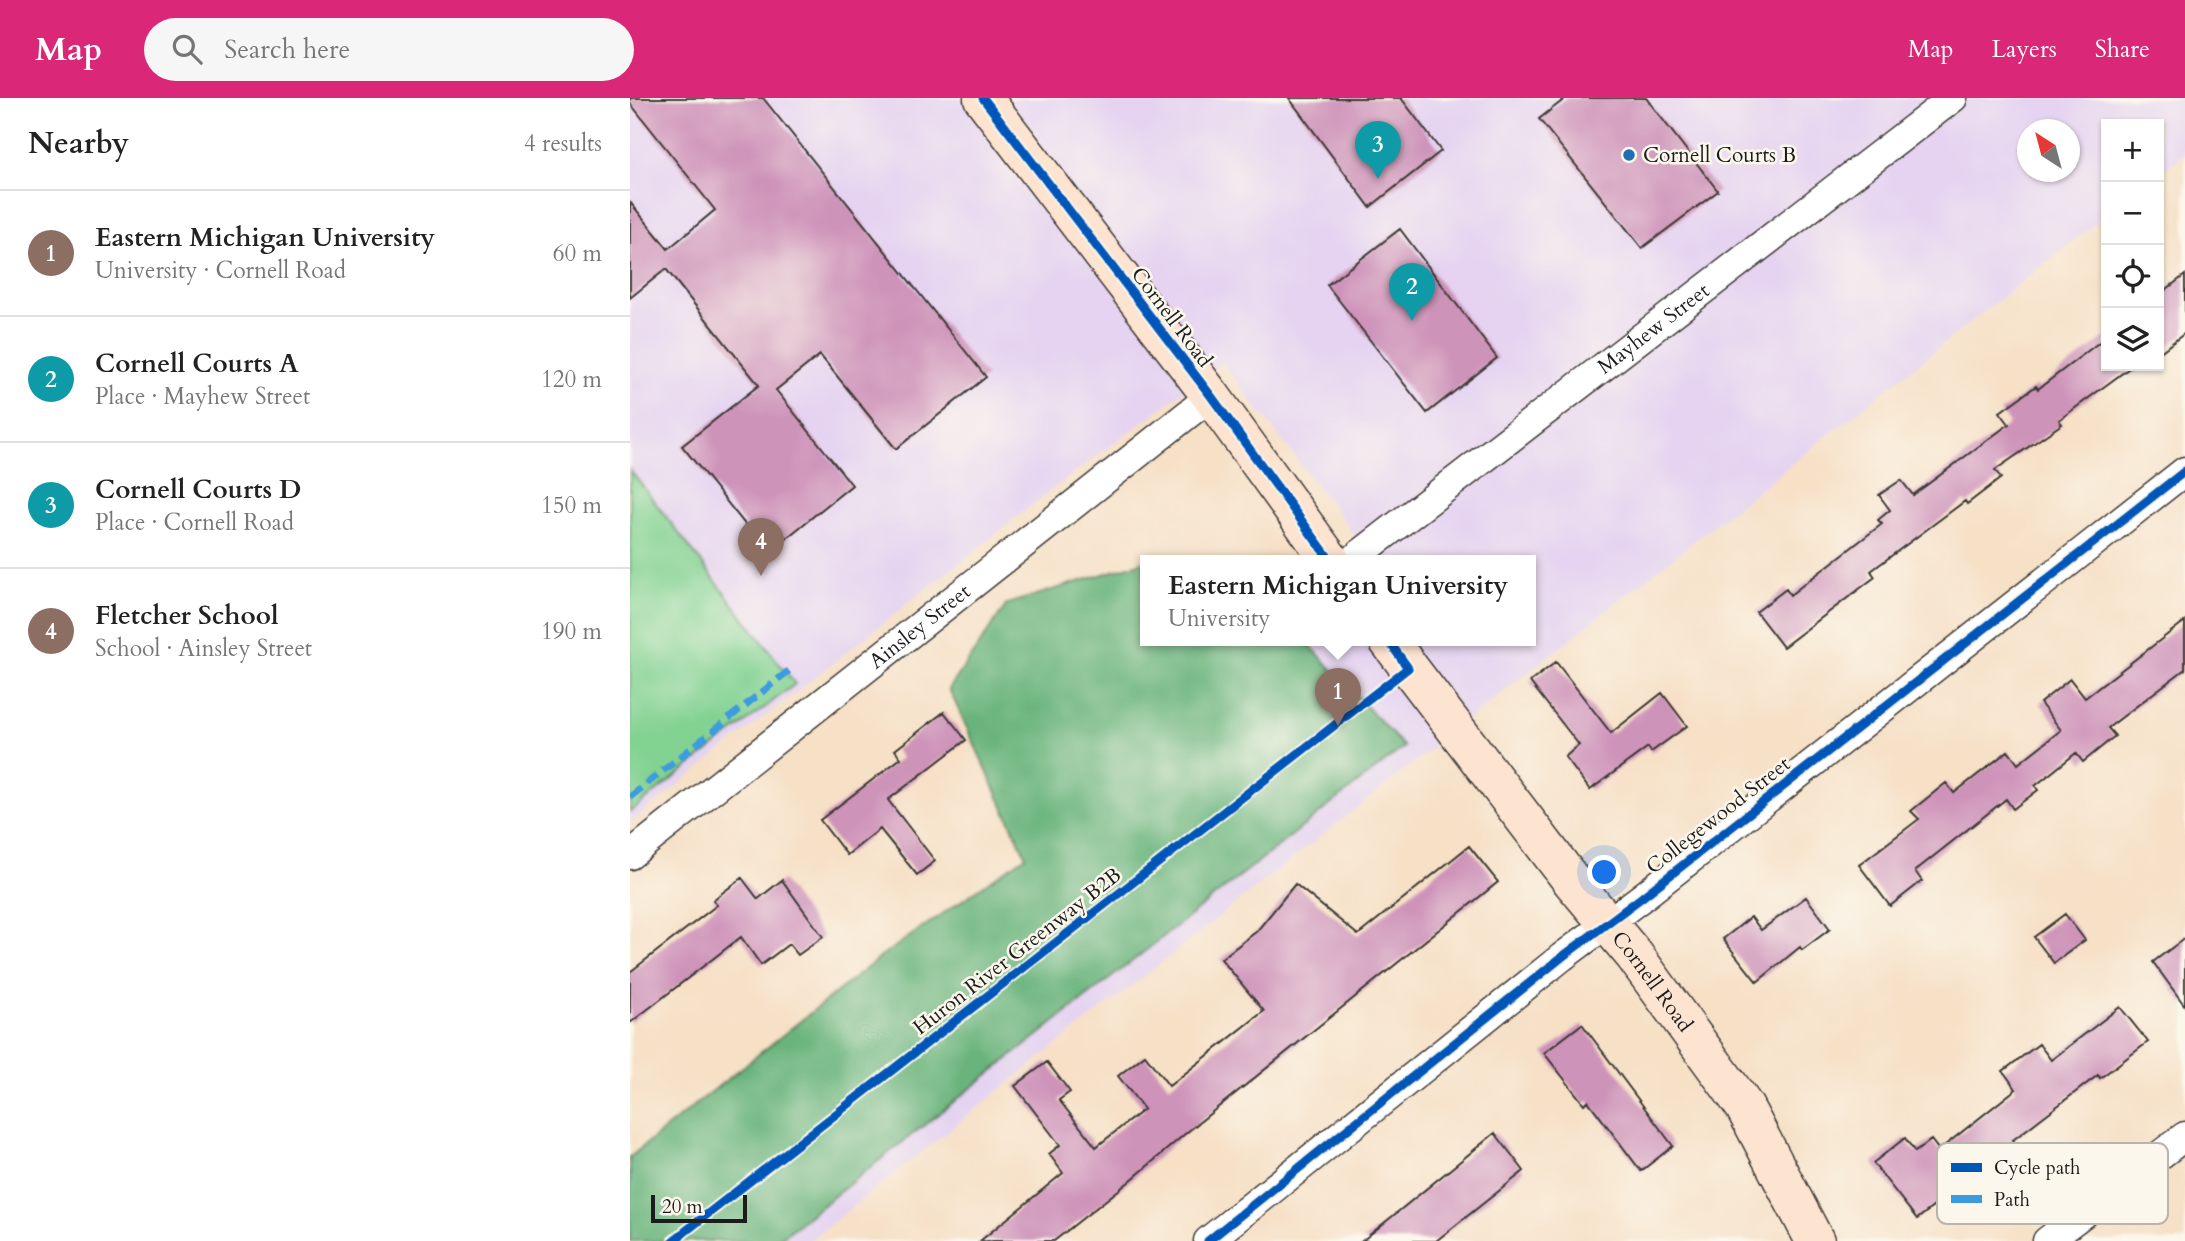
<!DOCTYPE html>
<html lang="en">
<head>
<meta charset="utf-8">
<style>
  :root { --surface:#fff; --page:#f6f6f6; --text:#222; --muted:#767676; --line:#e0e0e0; --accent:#db2777 }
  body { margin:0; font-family:Cardo,serif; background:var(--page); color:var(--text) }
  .controls { position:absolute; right:21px; top:21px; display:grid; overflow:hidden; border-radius:0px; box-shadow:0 2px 5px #0004 }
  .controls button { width:63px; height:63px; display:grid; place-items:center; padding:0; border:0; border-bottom:2px solid var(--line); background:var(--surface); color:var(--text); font:35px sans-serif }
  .compass { position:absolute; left:1387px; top:21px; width:63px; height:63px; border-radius:50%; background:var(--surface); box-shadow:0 2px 5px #0004; rotate:324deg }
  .scale { position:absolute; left:21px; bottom:18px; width:96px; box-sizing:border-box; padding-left:7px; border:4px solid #1c1c1c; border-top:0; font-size:19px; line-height:24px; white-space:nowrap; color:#1c1c1c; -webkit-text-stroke:5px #fbf7ec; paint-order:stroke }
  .you { position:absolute; left:975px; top:775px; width:24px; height:24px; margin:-18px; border:5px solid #fff; border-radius:50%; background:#1a73e8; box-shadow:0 0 0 10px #1a73e833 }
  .badge { display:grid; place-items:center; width:46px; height:46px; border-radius:50%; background:var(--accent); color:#fff; font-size:23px; font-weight:700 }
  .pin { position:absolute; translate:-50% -58px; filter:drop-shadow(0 2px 4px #0008) }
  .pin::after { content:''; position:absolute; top:37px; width:24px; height:21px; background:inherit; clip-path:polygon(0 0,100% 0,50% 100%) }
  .popup { position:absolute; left:510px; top:457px; width:396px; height:91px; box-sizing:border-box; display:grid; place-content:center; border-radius:0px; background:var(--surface); filter:drop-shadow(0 2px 5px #0005); font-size:23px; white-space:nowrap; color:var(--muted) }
  .popup b { font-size:26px; color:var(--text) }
  .popup::after { content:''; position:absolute; left:50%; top:100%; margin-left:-14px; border:14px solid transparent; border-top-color:var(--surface) }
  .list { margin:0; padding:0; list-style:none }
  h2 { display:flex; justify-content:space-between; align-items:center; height:91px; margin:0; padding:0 28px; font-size:30px }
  h2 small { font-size:23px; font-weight:400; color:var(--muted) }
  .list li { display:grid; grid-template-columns:46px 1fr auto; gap:21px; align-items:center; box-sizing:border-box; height:126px; padding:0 28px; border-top:2px solid var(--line) }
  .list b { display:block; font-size:26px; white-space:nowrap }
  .list p { margin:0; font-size:23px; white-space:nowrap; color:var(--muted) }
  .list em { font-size:23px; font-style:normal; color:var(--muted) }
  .icon { flex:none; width:38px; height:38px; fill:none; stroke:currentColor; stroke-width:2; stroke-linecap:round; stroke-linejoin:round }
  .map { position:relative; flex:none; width:1555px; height:1143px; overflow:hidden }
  header { display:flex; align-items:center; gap:42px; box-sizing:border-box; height:98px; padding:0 35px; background:var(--accent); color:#fff }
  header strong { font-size:33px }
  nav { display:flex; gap:38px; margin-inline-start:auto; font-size:24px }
  .search { width:490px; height:63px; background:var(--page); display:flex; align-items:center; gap:18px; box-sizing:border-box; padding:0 24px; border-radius:38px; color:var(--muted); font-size:26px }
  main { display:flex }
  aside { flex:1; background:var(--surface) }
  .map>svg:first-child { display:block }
  .built { fill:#e5d3f1; fill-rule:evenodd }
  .green { fill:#82d292; stroke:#4f7757; stroke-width:2 }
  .forest { fill:#69b47c; stroke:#42684c; stroke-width:2 }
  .building { fill:#ce93b9 }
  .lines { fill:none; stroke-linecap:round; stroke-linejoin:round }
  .street-casing { stroke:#3d3936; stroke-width:31 }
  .secondary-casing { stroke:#3d3936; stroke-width:41 }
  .street { stroke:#fff; stroke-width:28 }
  .secondary { stroke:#fde4d1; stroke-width:38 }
  .quiet { stroke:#3c9bdf; stroke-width:7; stroke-dasharray:14 7; stroke-linecap:butt }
  .cycleway-casing { stroke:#fbf7ec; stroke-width:13 }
  .cycleway { stroke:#0057b8; stroke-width:9 }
  .poi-dot { fill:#1f6fb2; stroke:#fbf7ec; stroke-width:2.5 }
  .labels { text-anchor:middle; stroke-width:5; stroke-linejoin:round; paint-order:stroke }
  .poi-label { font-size:21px; fill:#1c1c1c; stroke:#fbf7ec; text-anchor:start }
  .street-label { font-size:21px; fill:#1c1c1c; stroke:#fbf7ec }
  .key { fill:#fbf7ec; stroke:#b8b5ae; stroke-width:2 }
  .key-label { font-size:19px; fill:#1c1c1c }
</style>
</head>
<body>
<header>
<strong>Map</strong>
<div class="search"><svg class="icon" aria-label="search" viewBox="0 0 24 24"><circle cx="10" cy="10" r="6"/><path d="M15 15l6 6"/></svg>Search here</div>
<nav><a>Map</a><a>Layers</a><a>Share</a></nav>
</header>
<main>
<aside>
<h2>Nearby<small>4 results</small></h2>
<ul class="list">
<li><span class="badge" style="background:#8d6e63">1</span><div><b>Eastern Michigan University</b><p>University · Cornell Road</p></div><em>60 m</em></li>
<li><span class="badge" style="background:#0f9aa8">2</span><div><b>Cornell Courts A</b><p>Place · Mayhew Street</p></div><em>120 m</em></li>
<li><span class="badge" style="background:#0f9aa8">3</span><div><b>Cornell Courts D</b><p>Place · Cornell Road</p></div><em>150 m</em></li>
<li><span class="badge" style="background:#8d6e63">4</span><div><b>Fletcher School</b><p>School · Ainsley Street</p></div><em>190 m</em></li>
</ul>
</aside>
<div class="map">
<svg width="1555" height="1143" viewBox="0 0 1555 1143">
  <rect width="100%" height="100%" fill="#fbf7ec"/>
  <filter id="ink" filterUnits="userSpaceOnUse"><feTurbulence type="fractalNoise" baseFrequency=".0143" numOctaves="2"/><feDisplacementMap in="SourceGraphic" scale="14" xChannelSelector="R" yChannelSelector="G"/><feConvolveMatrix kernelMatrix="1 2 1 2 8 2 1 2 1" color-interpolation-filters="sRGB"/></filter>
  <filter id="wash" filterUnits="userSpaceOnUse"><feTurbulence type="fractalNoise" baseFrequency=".00686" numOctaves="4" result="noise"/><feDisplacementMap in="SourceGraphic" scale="28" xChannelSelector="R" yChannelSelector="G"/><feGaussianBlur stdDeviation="1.57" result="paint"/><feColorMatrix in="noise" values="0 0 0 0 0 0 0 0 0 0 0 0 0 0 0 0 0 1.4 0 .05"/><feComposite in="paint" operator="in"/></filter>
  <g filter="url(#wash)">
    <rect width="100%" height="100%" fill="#f6e0c6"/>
    <path class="built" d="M0,0H1555V55L1529,76V26H1476V117L179,1143H0L348,811L697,542H900V462H740L715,424L592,264L411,400L0,725ZM1398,32H1440V74H1398Z"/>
    <path class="green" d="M0,372L165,586L0,714Z"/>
    <path class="forest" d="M515,463L516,542H675L774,649L147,1143H0V1059L253,857L396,758L319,591L377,506Z"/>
    <g id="blocks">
      <path class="building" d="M0,0H133L356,279L266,351L190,257L146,292L222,387L138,455L52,348L129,287L36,171L0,200V104L38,151L85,112L0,5Z
        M659,0H771L811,53L740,109Z
        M936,0H1016L1088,93L1012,150L909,21Z
        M770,131L867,260L797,315L697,187Z
        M1555,177V235L1529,255V197Z
        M1476,239V268H1502L1429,322L1432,326L1365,372L1371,380L1337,406L1335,403L1241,473L1245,479L1153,549L1126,514L1156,491L1160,497L1252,426L1248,422L1260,412L1249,397L1271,382L1283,397L1379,326L1370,314L1406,288L1408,291Z
        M1555,523V571L1478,630L1485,638L1453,664L1446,655L1405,688L1408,692L1383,711L1376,701L1285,773L1292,783L1260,808L1229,767L1289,721L1281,713L1316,685L1324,695L1378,653L1388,666L1431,632L1410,605L1440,581L1455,600Z
        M926,564L981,635L1032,595L1057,628L1021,654L1018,649L960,692L935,659L949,647L900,584Z
        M314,614L336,642L258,702L305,763L287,777L250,731L217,757L190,722L271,660L265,652Z
        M839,748L868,784L556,1035L500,1083L424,1143H350L433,1075L419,1056L430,1047L385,988L417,964L440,994L429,1002L466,1049L514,1011L488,978L515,957L539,988L634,913L591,861L627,833L665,786L728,837Z
        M112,780L128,801L152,782L193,839L168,857L159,846L131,867L111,839L0,925V874L87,807L83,802Z
        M1176,799L1200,831L1172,852L1170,849L1127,884L1093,841L1121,819L1131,832Z
        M1435,816L1455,842L1424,865L1404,839Z
        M1555,840V908L1523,864Z
        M1490,909L1518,944L1470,980L1468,977L1383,1042L1386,1046L1287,1121L1243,1065L1275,1040L1285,1054L1301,1042L1309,1052L1386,991L1373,973L1409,946L1421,962Z
        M952,926L1043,1048L1011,1073L958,1003L954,1006L914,955Z
        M865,1035L894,1073L806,1143H732Z"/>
    </g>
  </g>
  <g filter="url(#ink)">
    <use href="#blocks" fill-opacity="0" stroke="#3d3936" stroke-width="2"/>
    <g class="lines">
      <g class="street-casing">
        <g id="street">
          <path id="s1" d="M722,462L1323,0"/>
          <path id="s2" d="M0,757L581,298"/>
          <path d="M578,1143L932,859L1011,800L1555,373"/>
          <path d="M1417,1143L1555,1038"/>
        </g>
      </g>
      <g class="secondary-casing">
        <g id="secondary">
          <path d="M353,0L581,298L700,462"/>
          <path id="s3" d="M758,542L941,782L1004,857L1114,1008L1185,1143"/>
        </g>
      </g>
      <use href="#street" class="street"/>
      <use href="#secondary" class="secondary"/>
      <path class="quiet" d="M0,699L161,571"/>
      <g class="cycleway-casing">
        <path id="cycleway" d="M353,0L581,298L700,462
          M43,1143L778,570L758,542
          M578,1143L932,859L1011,800L1555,373"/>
      </g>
      <use href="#cycleway" class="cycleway"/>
    </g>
  </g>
  <circle class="poi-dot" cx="999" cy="57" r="7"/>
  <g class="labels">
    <g class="poi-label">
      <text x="1013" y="64">Cornell Courts B</text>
    </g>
    <g class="street-label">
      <text transform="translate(542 219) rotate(53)" y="7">Cornell Road</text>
      <text dy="7" stroke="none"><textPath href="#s1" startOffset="380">Mayhew Street</textPath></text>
      <text dy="7" stroke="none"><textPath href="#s2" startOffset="369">Ainsley Street</textPath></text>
      <text transform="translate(1088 717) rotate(-38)" y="7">Collegewood Street</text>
      <text transform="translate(387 853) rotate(-38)" y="7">Huron River Greenway B2B</text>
      <text dy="7" stroke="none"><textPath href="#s3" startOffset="432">Cornell Road</textPath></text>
    </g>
  </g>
  <rect x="1307" y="1045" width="231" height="81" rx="10" class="key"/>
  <rect x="1321" y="1065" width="31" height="9" fill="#0057b8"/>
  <rect x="1321" y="1097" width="31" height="8" fill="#3c9bdf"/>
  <g class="key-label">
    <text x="1364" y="1076">Cycle path</text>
    <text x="1364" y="1108">Path</text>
  </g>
</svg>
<div class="controls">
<button>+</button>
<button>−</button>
<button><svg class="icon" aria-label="locate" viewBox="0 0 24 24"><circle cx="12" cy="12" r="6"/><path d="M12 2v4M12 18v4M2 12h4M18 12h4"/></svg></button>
<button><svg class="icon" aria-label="layers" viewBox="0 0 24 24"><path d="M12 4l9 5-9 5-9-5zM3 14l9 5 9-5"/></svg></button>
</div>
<svg class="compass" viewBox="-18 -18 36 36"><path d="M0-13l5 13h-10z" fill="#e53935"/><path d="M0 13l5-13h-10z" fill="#767676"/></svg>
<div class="scale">20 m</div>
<div class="you"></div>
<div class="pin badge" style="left:708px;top:628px;background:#8d6e63">1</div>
<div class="popup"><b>Eastern Michigan University</b>University</div>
<div class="pin badge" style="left:782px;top:223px;background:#0f9aa8">2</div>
<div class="pin badge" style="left:748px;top:81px;background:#0f9aa8">3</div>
<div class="pin badge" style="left:131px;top:478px;background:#8d6e63">4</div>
</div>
</main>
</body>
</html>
